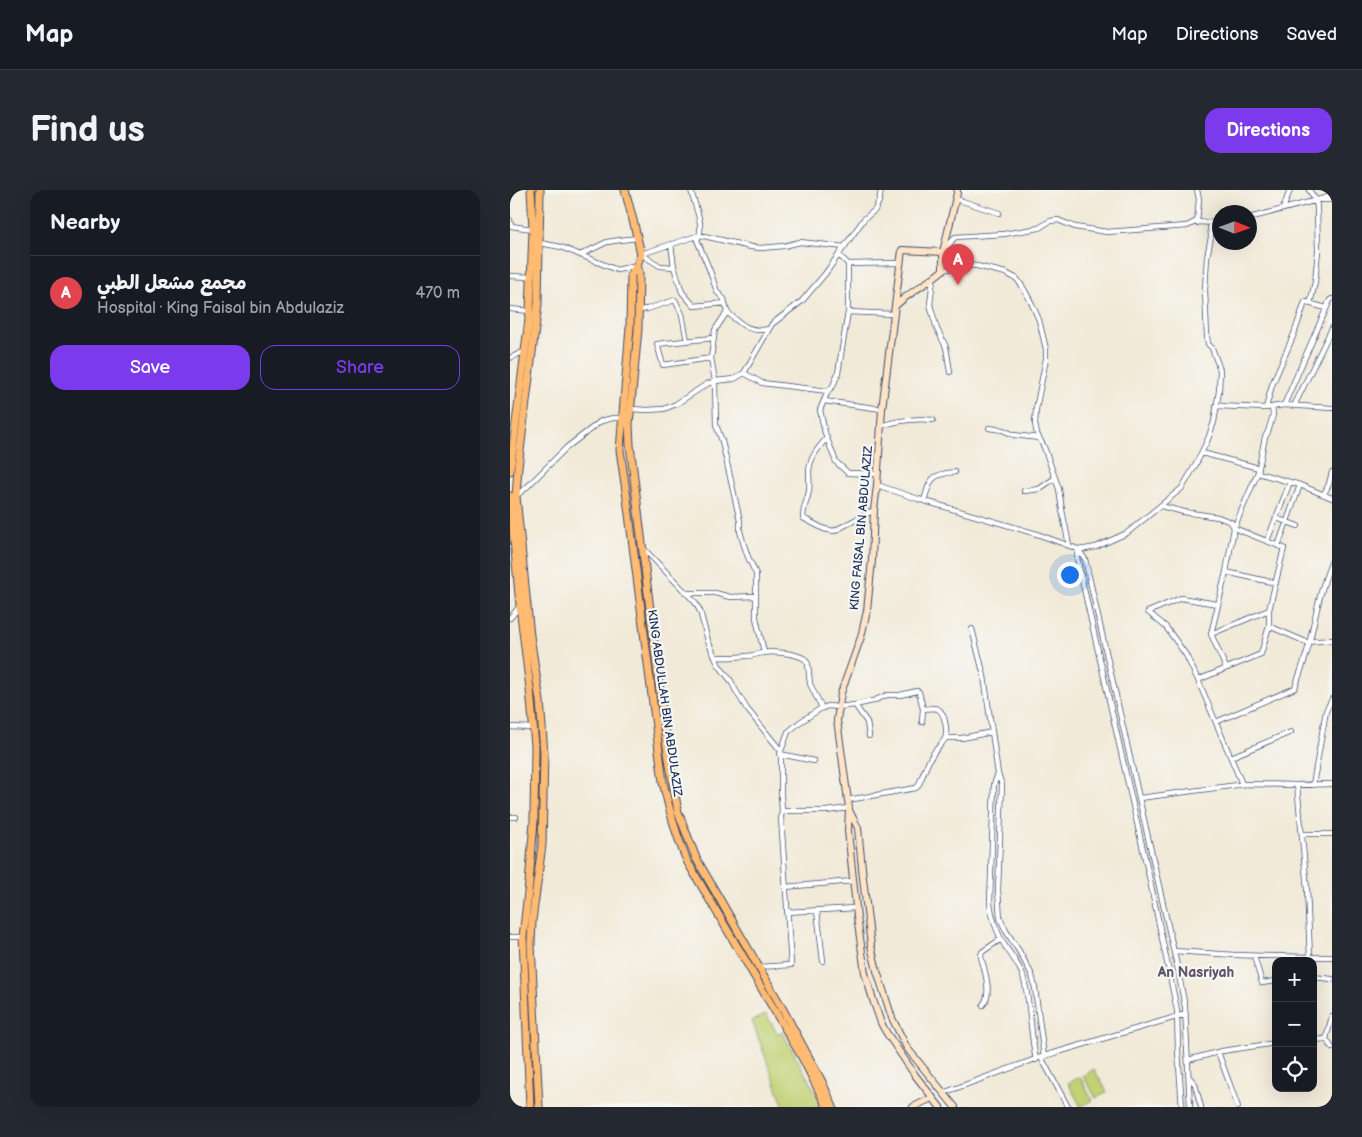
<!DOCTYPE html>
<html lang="en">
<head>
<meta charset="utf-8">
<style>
  :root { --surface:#171b24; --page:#242831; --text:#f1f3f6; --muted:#9ea1a6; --line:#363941; --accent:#7c3aed }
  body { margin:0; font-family:"Balsamiq Sans","Playpen Sans Arabic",sans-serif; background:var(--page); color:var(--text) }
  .controls { position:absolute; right:15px; bottom:15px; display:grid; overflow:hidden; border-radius:10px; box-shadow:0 5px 20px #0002 }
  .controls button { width:45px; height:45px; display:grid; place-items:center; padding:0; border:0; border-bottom:1px solid var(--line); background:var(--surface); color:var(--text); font:25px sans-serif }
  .compass { position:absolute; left:702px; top:15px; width:45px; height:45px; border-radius:50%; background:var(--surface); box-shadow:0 5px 20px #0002; rotate:91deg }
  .you { position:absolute; left:559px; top:384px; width:18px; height:18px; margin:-12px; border:4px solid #fff; border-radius:50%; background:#1a73e8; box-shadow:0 0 0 8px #1a73e833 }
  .badge { display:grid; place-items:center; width:32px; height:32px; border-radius:50%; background:var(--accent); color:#fff; font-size:16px; font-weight:700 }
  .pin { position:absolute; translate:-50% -41px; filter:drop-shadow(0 1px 2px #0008) }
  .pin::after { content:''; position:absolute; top:26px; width:18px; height:15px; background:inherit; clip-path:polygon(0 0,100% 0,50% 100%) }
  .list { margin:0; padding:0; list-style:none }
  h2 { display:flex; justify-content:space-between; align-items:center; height:65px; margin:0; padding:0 20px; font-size:21px }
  h2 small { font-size:16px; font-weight:400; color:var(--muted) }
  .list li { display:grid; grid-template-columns:32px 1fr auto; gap:15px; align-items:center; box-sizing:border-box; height:75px; padding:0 20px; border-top:1px solid var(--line) }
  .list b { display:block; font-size:19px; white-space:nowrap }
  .list p { margin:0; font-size:16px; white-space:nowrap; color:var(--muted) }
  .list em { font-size:16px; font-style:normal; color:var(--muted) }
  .actions { display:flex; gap:10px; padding:15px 20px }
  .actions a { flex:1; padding:11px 0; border:1px solid var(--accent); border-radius:15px; text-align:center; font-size:18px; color:var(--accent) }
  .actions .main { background:var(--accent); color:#fff }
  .icon { flex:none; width:28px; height:28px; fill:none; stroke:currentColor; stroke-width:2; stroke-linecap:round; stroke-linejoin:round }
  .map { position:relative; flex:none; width:822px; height:917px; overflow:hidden; border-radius:15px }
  header { display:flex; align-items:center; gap:30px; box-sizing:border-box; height:70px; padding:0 25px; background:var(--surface); border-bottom:1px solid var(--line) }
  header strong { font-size:24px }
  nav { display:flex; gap:28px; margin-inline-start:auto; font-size:18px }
  .intro { display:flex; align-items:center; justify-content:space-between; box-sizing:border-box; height:120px; padding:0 30px }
  h1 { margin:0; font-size:35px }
  .button { padding:12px 22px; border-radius:15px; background:var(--accent); color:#fff; font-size:18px; font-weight:700 }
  main { display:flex; gap:30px; padding:0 30px }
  aside { flex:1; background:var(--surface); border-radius:15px; box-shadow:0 5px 20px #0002 }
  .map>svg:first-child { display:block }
  .green { fill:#c1d173; stroke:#6e8068 }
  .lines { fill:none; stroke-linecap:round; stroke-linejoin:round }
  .street-casing { stroke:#3b4b70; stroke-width:6 }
  .secondary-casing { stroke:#3b4b70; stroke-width:8 }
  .primary-casing { stroke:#3b4b70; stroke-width:9 }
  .street { stroke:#fff; stroke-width:4.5 }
  .secondary { stroke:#ffe4c6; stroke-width:6 }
  .primary { stroke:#ffbb71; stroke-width:7 }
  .labels { text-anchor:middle; stroke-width:4.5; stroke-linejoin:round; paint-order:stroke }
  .street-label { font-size:12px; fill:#1b2f5e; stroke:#f6f6f2 }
  .neighbourhood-label { font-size:14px; font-weight:bold; fill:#5f556b; stroke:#f6f6f2 }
</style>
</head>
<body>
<header>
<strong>Map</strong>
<nav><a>Map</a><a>Directions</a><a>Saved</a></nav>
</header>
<div class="intro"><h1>Find us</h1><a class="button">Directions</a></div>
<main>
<aside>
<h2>Nearby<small></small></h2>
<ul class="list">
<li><span class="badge" style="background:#e0444e">A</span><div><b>مجمع مشعل الطبي</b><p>Hospital · King Faisal bin Abdulaziz</p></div><em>470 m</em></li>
</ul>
<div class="actions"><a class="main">Save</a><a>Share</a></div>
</aside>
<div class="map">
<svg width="822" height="917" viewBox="0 0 822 917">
  <rect width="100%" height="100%" fill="#f6f6f2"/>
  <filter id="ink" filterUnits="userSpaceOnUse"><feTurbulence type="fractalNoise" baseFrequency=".02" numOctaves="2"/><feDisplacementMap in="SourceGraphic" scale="10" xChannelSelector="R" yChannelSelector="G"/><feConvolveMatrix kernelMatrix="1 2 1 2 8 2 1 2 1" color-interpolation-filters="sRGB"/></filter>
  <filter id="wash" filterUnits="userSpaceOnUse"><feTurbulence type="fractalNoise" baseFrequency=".0096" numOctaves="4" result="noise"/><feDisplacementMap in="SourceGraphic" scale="20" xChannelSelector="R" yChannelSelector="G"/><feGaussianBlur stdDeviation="1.12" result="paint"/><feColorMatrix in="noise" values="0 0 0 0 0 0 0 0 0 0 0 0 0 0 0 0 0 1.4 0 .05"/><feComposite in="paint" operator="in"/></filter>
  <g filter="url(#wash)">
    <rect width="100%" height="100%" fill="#f2ead8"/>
    <path class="green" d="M256,824L267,843L272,842L305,901L312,917H274L242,831Z
      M584,879L597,902L586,908L573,886Z
      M570,887L582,910L571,917L558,893Z"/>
  </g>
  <g filter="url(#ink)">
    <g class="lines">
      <g class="street-casing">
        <path id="street" d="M181,0C184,15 196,37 187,50L200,81L207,102L214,109L217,122
          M687,0L689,9L687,33
          M799,0L806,10L807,18L808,61L805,92L800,114
          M446,9L489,23
          M812,10H822
          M773,19L780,0
          M739,28L811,9L822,5
          M0,30L1,36L23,39
          M30,53L51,57L107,80L127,75
          M161,54L164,77
          M435,60L445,47L494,44L529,38L540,31L548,30L565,37L597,42L677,36L685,32L709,33
          M131,64L190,45L241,57L251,58L274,56L290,52L335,57
          M131,64L150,76L164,77L172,102L184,116L215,113
          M70,65L97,52L110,50L128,48
          M329,65L338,74V122L328,183L323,196L318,201L310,220L315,243L326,272L338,283L368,284
          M338,74L390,73
          M433,80L456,75L467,76L496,83L507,89L514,99L522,114L529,130L536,159V169L526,219L525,234L527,244L534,257L549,299L552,320L559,355
          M0,86L21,87
          M423,89L420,114L422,122L427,139L436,157L440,182
          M0,119L20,121
          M128,120L137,119L165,110L172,124L177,151
          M338,122L384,124
          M0,168L15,161
          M201,168L153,175L147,154L203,148
          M234,183L252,193L318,201
          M314,211L372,219
          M774,215L820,110L822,109
          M706,216L756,218L774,215L822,218
          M784,216L822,138
          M756,218L762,195L784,144L795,112L816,118
          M121,219L137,220L154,219L166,214L197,194L205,191L224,189L234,183L262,134L292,111L315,84L354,29L365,20L369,11L371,1
          M371,236C389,230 405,228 423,230
          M479,238L493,240L504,245L529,248
          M316,249C308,258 300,268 299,281C299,287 300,294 299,301C297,313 293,315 293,328L314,339L324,341L364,320
          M692,263L749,278
          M748,283L790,295L822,308
          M367,295L408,309L527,344L568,359H575L586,357L617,343L672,298L686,274L698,249L704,232L709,201L710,180L702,158L698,154L697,146L695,100L697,67L701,47L700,33
          M514,301L529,299L545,288
          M814,304L819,294L822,282
          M6,306L17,297L56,258L91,231L103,228H112
          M414,311C420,289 421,284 445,282
          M651,316L674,322L708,327L721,332L724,338
          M766,328L788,336
          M724,338L748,282L755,247L758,242L763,225L762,217
          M757,351L780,292
          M768,356L790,295
          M133,358L185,412L190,421L198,451L208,474L221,491L226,501L237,519L271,561V605L272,621H316L339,618
          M568,359L575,369L668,780L675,817L680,917
          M568,359L567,368L639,686L667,820L668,861L672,917
          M716,382L766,393
          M176,403H205L220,407L246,406
          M0,428L10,416
          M462,439L474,486L488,584
          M701,444L759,420
          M254,462L246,428V384L238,367L233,352L230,341V331L212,251L206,235L205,191L201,168L205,140L217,122C232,135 239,143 259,139
          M205,467C216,468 226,467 237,466C242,466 247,464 252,463C264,461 285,463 295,469L298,474L300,494L312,518
          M716,478L701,444L716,382L724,338L774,358L759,420V436
          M688,490L676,465L656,437L638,422L671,408L707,414
          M345,515L357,532L359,546
          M706,532L785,498C790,482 797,466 800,450C806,423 811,396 822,371
          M0,537L24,538
          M435,548H452L482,542
          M271,561L278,542L290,532L310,519L318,516L328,517L345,515L363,511L377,505H390L407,501L409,502L413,519L412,532
          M270,564L304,571
          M721,567L781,542
          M732,594L688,490L751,464L759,436L796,452L822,450
          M803,595L816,521L822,509
          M630,608L735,594L787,595L822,594
          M338,610L406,598L408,596C413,586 416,574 423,564C426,559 432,554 435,549C438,542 435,523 428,519C424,517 417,519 413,519
          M0,627H6
          M792,644H822
          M275,697L343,691
          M307,721L313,771
          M277,722L346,718
          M0,747H13
          M664,761L725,765L800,767L797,699L787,595
          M744,766L752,793L766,791
          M800,767H822
          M249,777L281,775L271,627L272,621
          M803,787L822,789
          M473,815C481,806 477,789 474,778C473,771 469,768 472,762L491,749
          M816,849L822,858
          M803,850L816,849L822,826
          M708,862L728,917
          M531,867L558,917
          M526,870C520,842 521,813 513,786C509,775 502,766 495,756C487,743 482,729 480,713L484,594L488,584L492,595L488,700L490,728L496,741L509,761L522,785L525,798L534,867
          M678,870L712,861L766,853
          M679,887L685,894L691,917
          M433,903L531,867L676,824"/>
      </g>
      <g class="secondary-casing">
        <path id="secondary" d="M385,116C400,102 418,93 433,80V62L447,3V0
          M339,620L348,638L353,688L361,756L367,781L382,828L397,858L445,917
          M403,917L422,908
          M430,917L405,885L376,842L371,833L363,810L355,783L347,727L338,641L339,618L327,530L331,503L351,447L357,421L362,370L364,320L367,295L372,219L392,60L433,62"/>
      </g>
      <g class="primary-casing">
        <path id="primary" d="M115,0L124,34L131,64L127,75L121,85L120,137L110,260L116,301L153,592C159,619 166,645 177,671L293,869L317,917
          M127,75L129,82L128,140L119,234L120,255L156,551L168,622L186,668L271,816L312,892L323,917
          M0,281L20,121L23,39L21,0
          M0,306L10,416L20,499L25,556L24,631L19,693L13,747L20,917
          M29,917L21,754L22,731L32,655L34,563L30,511L20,446L6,306L8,277L28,114L30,0"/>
      </g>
      <use href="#street" class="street"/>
      <use href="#secondary" class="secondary"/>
      <use href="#primary" class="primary"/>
    </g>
  </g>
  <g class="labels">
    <g class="street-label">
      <text transform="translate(351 338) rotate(-85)" y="4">KING FAISAL BIN ABDULAZIZ</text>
      <text transform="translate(155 513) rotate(82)" y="4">KING ABDULLAH BIN ABDULAZIZ</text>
    </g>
    <g class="neighbourhood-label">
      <text x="686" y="787">An Nasriyah</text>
    </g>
  </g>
</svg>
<div class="controls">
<button>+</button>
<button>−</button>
<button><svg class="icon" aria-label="locate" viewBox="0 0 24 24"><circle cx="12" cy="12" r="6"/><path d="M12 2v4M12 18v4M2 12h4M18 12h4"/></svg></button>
</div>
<svg class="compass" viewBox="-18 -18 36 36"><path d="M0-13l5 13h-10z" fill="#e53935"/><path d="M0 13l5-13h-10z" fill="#9ea1a6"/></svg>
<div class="you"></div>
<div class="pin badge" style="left:448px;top:95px;background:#e0444e">A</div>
</div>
</main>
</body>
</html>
